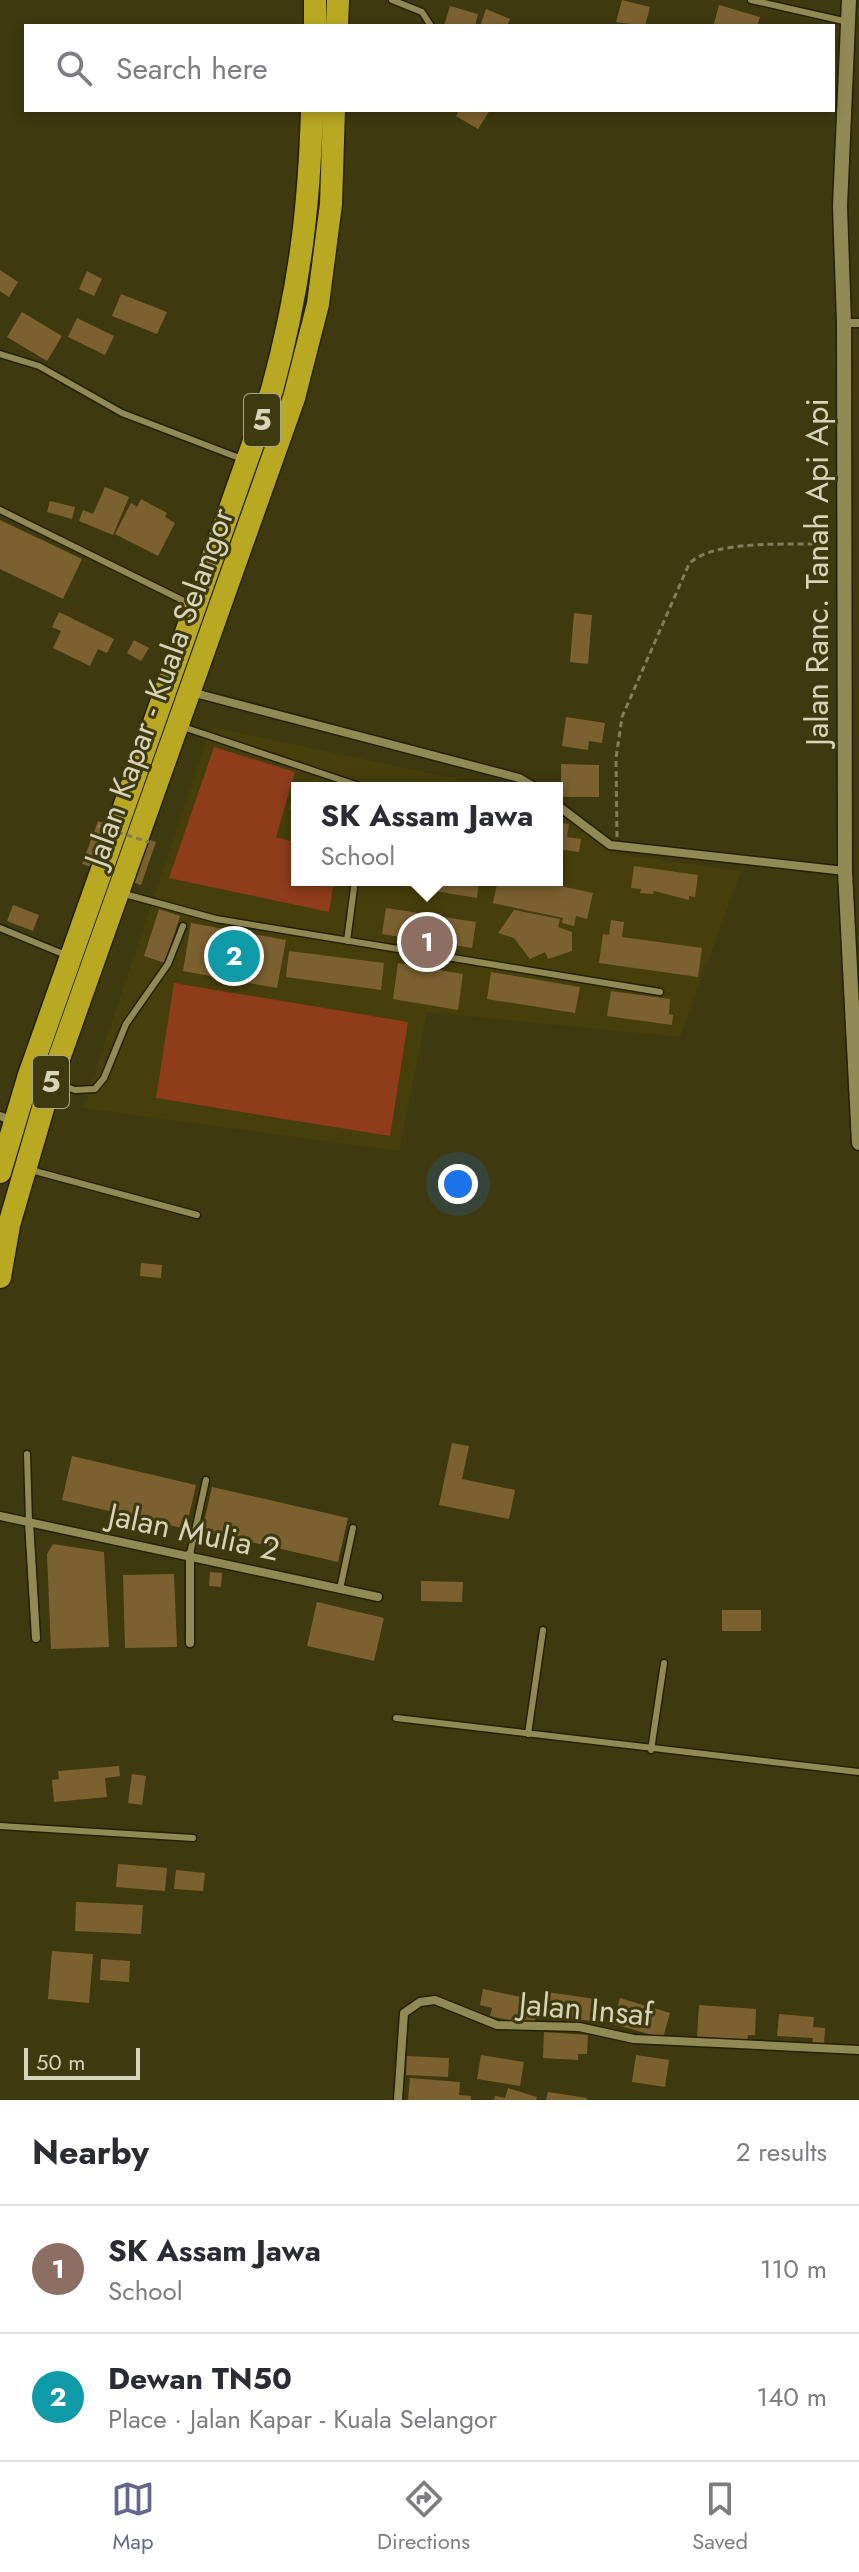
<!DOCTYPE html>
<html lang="en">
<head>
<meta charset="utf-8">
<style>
  :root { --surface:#fff; --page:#f7f7f7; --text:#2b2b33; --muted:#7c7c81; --line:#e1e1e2; --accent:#65668d }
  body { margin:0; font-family:Jost,sans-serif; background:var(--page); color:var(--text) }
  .scale { position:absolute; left:24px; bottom:20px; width:116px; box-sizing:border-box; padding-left:8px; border:4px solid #d7d4b8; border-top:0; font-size:22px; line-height:28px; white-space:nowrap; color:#d7d4b8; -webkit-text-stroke:6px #3f390f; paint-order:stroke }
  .you { position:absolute; left:458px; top:1184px; width:28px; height:28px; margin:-20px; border:6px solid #fff; border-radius:50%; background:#1a73e8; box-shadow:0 0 0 12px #1a73e833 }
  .badge { display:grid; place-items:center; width:52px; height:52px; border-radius:50%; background:var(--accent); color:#fff; font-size:26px; font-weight:700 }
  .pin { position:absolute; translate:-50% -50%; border:4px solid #fff; box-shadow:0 2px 8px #0006 }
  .popup { position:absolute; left:291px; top:782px; width:272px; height:104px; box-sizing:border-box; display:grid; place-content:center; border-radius:0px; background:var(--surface); filter:drop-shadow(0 2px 6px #0005); font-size:26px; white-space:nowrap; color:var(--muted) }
  .popup b { font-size:30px; color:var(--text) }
  .popup::after { content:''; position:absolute; left:50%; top:100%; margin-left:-16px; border:16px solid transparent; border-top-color:var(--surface) }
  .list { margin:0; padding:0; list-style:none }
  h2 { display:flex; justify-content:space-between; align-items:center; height:104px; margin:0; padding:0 32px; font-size:34px }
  h2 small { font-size:26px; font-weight:400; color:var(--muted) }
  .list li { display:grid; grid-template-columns:52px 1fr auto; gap:24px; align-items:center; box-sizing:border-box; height:128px; padding:0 32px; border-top:2px solid var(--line) }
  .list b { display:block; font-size:30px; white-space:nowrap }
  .list p { margin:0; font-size:26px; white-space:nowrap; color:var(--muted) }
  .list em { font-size:26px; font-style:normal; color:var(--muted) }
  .icon { flex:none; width:44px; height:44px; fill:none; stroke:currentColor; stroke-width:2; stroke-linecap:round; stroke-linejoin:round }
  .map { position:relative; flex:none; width:859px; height:2100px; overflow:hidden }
  .search { position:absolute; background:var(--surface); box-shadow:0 4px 12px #0003; left:24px; right:24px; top:24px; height:88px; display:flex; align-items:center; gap:20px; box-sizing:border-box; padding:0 28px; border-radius:0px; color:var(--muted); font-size:30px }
  .sheet { height:360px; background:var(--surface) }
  nav { display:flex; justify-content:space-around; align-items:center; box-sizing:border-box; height:112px; border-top:2px solid var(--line); background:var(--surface); font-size:22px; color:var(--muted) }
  nav a { display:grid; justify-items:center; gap:4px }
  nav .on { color:var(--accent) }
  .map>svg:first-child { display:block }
  .built { fill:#463f0c }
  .green { fill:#8f3c1b }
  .building { fill:#7c6130 }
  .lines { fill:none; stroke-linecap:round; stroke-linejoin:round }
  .service-casing { stroke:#242003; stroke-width:9 }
  .minor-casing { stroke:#242003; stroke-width:11 }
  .tertiary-casing { stroke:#242003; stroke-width:17 }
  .trunk-casing { stroke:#242003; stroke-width:25 }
  .path { stroke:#827d59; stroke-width:3; stroke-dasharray:6 4; stroke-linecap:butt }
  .service { stroke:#928a54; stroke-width:6 }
  .minor { stroke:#928a54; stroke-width:8 }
  .tertiary { stroke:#928a54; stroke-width:14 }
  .trunk { stroke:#b9a822; stroke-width:22 }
  .path-bridge { stroke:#827d59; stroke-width:3; stroke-dasharray:6 4; stroke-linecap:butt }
  .labels { text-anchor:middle; stroke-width:6; stroke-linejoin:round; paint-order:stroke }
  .shield { fill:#3f390f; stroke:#a9a685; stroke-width:2 }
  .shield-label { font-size:30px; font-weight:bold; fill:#d7d4b8 }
  .street-label { font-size:32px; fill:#d7d4b8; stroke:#3f390f }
</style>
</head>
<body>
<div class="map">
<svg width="859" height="2100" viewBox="0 0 859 2100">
  <rect width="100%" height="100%" fill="#3f390f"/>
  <path class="built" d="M211,727L500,788H297V880H557V810L611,853L741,871L680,1037L427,1012L399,1151L83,1108Z"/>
  <path class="green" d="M214,747L295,772L276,837L297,843V880H334L329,912L169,878Z
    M174,983L408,1022L390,1136L156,1098Z"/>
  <path class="building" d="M622,0L650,7L645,26L616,22Z
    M719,5L760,17L757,26L714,24Z
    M450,6L478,14L475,26H444Z
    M486,9L510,19L507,26H480Z
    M459,110H490L478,129L456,116Z
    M0,270L18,282L9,297L0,291Z
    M87,271L102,279L94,296L79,289Z
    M121,294L167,312L157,334L112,316Z
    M22,312L62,336L47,361L7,337Z
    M77,318L114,336L105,355L68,337Z
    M105,487L129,497L113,535L79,521L83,510L93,514Z
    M141,499L167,513L165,517L175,523L158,556L115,534L131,503L137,507Z
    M50,501L75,507L72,519L47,512Z
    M0,520L82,559L63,599L0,569Z
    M59,612L114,639L107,653L98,649L90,666L53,648L61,631L52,627Z
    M574,613L592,615L588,664L570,662Z
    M134,640L149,648L141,661L127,653Z
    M566,717L605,723L602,743L589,741L588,750L562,746Z
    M561,764L599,765V797H561Z
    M296,782L318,787L297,788V811L290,809Z
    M98,821L156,842L141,885L132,882L142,852L103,838L92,867L82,864Z
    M558,822L569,824L567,837L581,839L579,852L557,849Z
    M634,866L698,875L695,897L689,896V900L654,891L653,894L640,893L641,889L631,888Z
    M392,880H479L477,898L392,884Z
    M498,880H532L593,893L587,919L576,916L574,926L562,923L563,918L493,903Z
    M13,905L39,915L33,931L7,921Z
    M386,908L476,922L472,948L382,934Z
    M159,909L180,916L165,963L144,956Z
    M514,910L560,919L558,927L572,932V951L548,959L545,952L530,959L514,938L498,933Z
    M611,920L624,922L622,937L702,948L698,977L599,963L603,934L609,935Z
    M191,923L286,940L277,988L183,971Z
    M289,951L384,963L381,990L286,977Z
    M398,963L463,974L458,1010L393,999Z
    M491,972L580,987L575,1013L487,999Z
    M611,991L670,999L669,1014L673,1015L672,1025L607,1016Z
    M141,1263L162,1265L161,1278L140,1276Z
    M452,1443L469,1446L462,1479L515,1490L509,1519L439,1505Z
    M72,1456L196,1485L186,1529L62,1500Z
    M212,1487L348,1518L338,1562L202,1531Z
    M53,1544L104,1552L109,1647L51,1649L47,1554Z
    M210,1572L222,1573L221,1587L209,1586Z
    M174,1574L177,1647L125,1648L123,1575Z
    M421,1581L463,1582L462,1602L421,1601Z
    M317,1602L384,1618L374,1661L307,1646Z
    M722,1610H761V1631H722Z
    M119,1766L120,1776L105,1778L107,1797L54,1802L52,1780L59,1779L58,1771Z
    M132,1774L146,1776L142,1805L128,1803Z
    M118,1864L167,1868L165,1891L116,1887Z
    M176,1870L205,1873L203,1891L174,1889Z
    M76,1902L143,1905L141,1934L75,1931Z
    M52,1951L93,1954L89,2003L48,1999Z
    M101,1959L130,1961L129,1982L100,1980Z
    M483,1989L539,2001L534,2026L490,2016L492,2008L480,2005Z
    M547,1992L595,1999L592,2021L544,2015Z
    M620,1998L670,2013L663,2038L613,2024Z
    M699,2005L756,2009L755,2035H748L747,2042L697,2038Z
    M779,2014L814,2017L813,2027L825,2028L824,2044H812L813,2038L777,2036Z
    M544,2032L588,2035L587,2054H578V2060L543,2058Z
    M481,2055L524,2062L520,2086L477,2079Z
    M636,2055L669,2060L665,2087L632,2082Z
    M407,2056L449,2058L448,2077L406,2075Z
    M410,2078L460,2082L459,2095L471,2096V2100H408Z
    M508,2088L537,2097L536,2100H494L495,2096L505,2098Z
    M548,2092L587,2098V2100H546Z"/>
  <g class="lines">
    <g class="service-casing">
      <path id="service" d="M392,0L422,12L431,26
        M751,0L848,22
        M0,354L39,366L122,413L242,459
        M0,510L190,604
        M183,727L365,788
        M121,893L216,919L660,992
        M0,928L68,956
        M347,941L355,880
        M55,1083L75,1090L95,1089L104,1078L126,1024L168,964L183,926
        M31,1170L197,1215
        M27,1454L29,1522
        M190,1554L206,1480
        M340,1589L353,1528
        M396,1718L859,1772
        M528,1734L543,1630
        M651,1750L664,1663
        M0,1826L193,1838"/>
    </g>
    <g class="minor-casing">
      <path id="minor" d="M844,323H859
        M191,692L519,778L536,788
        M557,805L610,845L845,871
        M0,1116L14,1122
        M0,1516L378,1597
        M29,1522L36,1638
        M190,1643V1554
        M398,2100L404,2013L420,2002L435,2000L497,2025L579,2027L634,2039L859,2050"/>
    </g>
    <g class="tertiary-casing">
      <path id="tertiary" d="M849,0L840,206L844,323L845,871L859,1143"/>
    </g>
    <g class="trunk-casing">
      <path id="trunk" d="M315,26V0
        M337,26L338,0
        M0,1172L29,1075L272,390C299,291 309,212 312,110
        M0,1277L9,1225L51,1081L294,398L318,304L331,204L334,110"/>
    </g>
    <path class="path" d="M617,837L616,758L622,717L689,564C712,539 793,545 829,544"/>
    <use href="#service" class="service"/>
    <use href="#minor" class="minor"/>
    <use href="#tertiary" class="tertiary"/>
    <use href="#trunk" class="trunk"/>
    <path class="path-bridge" d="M98,826L149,842"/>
  </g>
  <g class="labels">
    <g class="shield">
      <rect x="244" y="394" width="36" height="52" rx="6"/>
      <rect x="33" y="1056" width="36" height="52" rx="6"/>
    </g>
    <g class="shield-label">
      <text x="262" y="430">5</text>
      <text x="51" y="1092">5</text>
    </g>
    <g class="street-label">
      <text transform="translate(817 572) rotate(-90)" y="11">Jalan Ranc. Tanah Api Api</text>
      <text transform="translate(159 687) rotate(-70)" y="11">Jalan Kapar - Kuala Selangor</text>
      <text transform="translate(194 1532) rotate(12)" y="11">Jalan Mulia 2</text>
      <text transform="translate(586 2009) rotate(5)" y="11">Jalan Insaf</text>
    </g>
  </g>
</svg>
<div class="scale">50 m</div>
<div class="you"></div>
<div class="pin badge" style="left:427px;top:942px;background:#8d6e63">1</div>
<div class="popup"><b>SK Assam Jawa</b>School</div>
<div class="pin badge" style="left:234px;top:956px;background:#0f9aa8">2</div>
<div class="search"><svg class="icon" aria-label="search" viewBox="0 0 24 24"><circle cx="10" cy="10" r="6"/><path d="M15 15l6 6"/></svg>Search here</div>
</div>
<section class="sheet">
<h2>Nearby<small>2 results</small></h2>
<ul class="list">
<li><span class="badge" style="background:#8d6e63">1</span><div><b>SK Assam Jawa</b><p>School</p></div><em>110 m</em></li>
<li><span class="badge" style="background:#0f9aa8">2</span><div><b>Dewan TN50</b><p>Place · Jalan Kapar - Kuala Selangor</p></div><em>140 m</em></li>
</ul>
</section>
<nav>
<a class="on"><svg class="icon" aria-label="map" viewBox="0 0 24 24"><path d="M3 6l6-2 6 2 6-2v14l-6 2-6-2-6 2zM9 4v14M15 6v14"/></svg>Map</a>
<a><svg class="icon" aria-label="directions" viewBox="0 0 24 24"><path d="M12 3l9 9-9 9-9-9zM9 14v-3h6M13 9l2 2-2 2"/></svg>Directions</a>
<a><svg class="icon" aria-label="saved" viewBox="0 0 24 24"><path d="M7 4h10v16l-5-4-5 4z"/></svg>Saved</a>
</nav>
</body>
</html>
